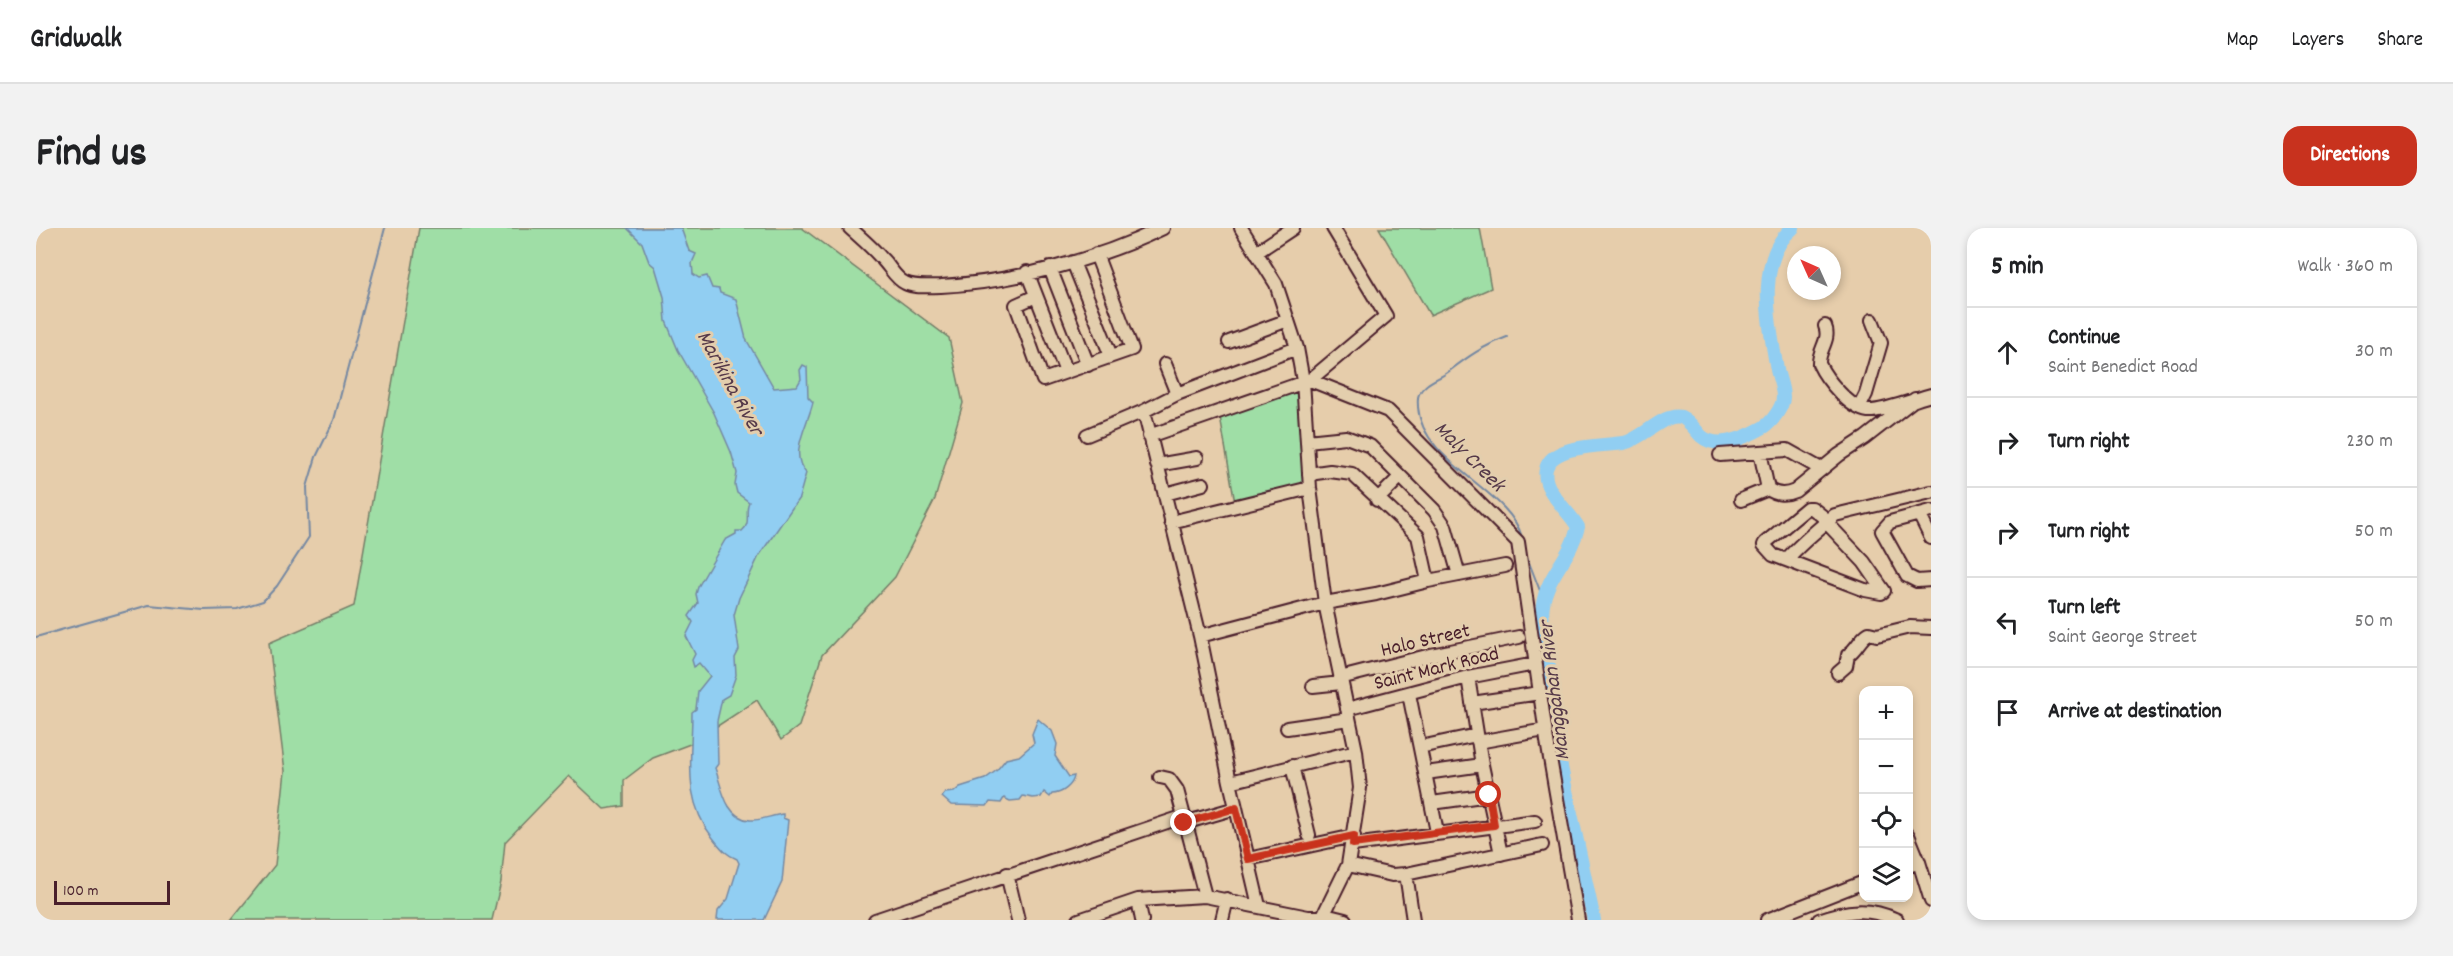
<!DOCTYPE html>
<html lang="en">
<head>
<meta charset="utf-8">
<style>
  :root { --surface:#fff; --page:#f2f2f2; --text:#202124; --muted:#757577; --line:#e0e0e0; --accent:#c8321e }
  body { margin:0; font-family:Dekko,sans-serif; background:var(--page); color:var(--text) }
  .controls { position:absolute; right:18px; bottom:18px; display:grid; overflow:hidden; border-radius:12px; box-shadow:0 3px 9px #0003 }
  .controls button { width:54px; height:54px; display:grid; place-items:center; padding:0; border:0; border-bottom:2px solid var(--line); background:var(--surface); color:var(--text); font:30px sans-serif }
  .compass { position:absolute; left:1751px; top:18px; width:54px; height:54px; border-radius:50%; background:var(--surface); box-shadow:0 3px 9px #0003; rotate:315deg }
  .scale { position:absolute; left:18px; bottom:15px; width:116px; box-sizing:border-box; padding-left:6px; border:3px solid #4a1f2b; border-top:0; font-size:16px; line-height:21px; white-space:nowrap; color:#4a1f2b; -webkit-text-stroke:4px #e3cead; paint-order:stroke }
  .stop { position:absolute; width:18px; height:18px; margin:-14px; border:4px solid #c8321e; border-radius:50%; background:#fff }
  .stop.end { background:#c8321e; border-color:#fff; box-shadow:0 2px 6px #0008 }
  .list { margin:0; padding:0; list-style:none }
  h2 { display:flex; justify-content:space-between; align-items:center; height:78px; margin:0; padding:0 24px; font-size:26px }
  h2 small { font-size:20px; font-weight:400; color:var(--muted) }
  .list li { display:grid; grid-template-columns:39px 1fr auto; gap:18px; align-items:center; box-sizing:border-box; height:90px; padding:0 24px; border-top:2px solid var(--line) }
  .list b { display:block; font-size:22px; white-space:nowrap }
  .list p { margin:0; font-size:20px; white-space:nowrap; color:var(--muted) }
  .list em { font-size:20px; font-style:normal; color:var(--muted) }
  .icon { flex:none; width:33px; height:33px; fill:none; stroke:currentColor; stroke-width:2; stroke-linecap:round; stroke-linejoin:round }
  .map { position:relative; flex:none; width:1895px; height:692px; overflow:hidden; border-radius:18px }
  header { display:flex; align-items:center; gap:36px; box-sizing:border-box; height:84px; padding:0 30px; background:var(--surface); border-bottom:2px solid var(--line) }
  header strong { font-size:28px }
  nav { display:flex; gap:33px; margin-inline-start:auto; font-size:21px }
  .intro { display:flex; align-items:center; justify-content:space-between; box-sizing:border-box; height:144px; padding:0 36px }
  h1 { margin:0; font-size:42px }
  .button { padding:15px 27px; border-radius:18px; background:var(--accent); color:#fff; font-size:21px; font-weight:700 }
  main { display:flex; gap:36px; padding:0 36px }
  aside { flex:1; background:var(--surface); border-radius:18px; box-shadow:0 3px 9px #0003 }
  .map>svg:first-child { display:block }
  .green { fill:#9fdea6; stroke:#747e68; stroke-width:1.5 }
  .water { fill:#91cef2; stroke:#7588a2; stroke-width:1.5 }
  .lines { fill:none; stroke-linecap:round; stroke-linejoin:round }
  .stream { stroke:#7588a2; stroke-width:2 }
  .river { stroke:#91cef2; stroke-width:14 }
  .minor-casing { stroke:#4a1f2b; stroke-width:16 }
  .minor { stroke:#e3cead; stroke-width:12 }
  .route { stroke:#c8321e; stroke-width:8 }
  .labels { text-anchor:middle; stroke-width:6; stroke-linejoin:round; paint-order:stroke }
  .street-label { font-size:21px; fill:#4a1f2b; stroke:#e3cead }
  .water-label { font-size:22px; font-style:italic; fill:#553949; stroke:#e3cead }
</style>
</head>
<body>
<header>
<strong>Gridwalk</strong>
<nav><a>Map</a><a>Layers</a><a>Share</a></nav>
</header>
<div class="intro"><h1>Find us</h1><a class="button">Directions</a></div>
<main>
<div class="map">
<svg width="1895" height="692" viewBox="0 0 1895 692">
  <rect width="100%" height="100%" fill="#e6cdab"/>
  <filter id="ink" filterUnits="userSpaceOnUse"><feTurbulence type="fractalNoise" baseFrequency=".0167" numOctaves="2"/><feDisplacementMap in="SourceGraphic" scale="12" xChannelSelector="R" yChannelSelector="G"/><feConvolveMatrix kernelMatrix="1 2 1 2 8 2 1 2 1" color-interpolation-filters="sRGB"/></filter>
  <g filter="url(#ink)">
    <path class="green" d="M383,0H766L913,110L927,175L899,271L859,349L786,427L763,498L745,512L721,472L654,516L617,530L588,552V578L568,581L533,548L469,614L465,654L456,692H195L239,637L249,543L233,415L318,378Z
      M1343,0H1444L1455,60L1394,87Z
      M1262,153L1270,258L1199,275L1183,183Z"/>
    <path class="water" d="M591,0H645L653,23L660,26L656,35L657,46L663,50L671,48L676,60L683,61L684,65L700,71L710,111L738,160L761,158L765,151L764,142L767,137L771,139L772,169L777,174C772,197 752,226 770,245L763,270L723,328L703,370L698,387L703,422L699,430L700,447L693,467L686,471L681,493L682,536L679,540C686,559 689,590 714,592C724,593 737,587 747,586V590L752,592L746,654L728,692H681L682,683L692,671L703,635L701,631C689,626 685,620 677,610C646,571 656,530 656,484L660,481L662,463L674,448L663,435L658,439L656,432L659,426L650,408L657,394L653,388L662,375L660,366L662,359L689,312L700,306V303H706C716,295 708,284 713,274L701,265L699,257L701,245L695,224L678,185L642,122L630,93L628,69L619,39L613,34L606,15Z
      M1002,491L1016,503L1021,516L1019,528L1033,549L1038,548C1037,557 1026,566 1016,566L1014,569L1008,564L1005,569L997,570L987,568L984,572L974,573L968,570L965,575L954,574L951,578L915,577L906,569L909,565L918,564L924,559L949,551L961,542L970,531L983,528L998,515L996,506Z"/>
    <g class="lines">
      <path class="stream" d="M1471,109C1446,119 1434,127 1412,144C1403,151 1389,154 1383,166C1381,170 1382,175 1382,179C1386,235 1473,262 1486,309
        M1489,324L1506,368
        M0,409L113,377L168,382L201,381L227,373L241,358L273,309L271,259L280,229L298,192L349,0"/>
      <path class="river" d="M1558,692L1523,530V515L1506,388C1506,349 1534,334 1542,299C1532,281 1505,262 1510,241C1516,216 1568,218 1588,215C1606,211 1629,184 1645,189C1653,192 1659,202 1665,208C1682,223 1710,209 1728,199C1736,194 1747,179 1747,169C1747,160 1743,151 1741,142C1734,99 1718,31 1757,0"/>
      <g class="minor-casing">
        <path id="minor" d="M814,0C825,10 837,20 847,32C854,39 860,51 869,55C879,60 894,58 905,58C978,54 1061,32 1127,0
          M1205,0L1240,56L1261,120L1267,153L1274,260L1289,375L1320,523L1324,560L1312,637L1285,692
          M1221,24L1257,0
          M1037,34L1075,128
          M1014,40L1052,137
          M991,44L1030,144
          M1000,68L980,77L1007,152L1096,121L1060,26
          M1789,98C1795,112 1782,122 1783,136C1790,151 1814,181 1832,183C1846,184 1880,171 1895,167
          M1193,114L1252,92
          M1129,136L1141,166
          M1274,152L1350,88L1297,0
          M1823,180L1830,166L1845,115L1836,92
          M1051,207L1108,183
          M1113,208L1274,152L1352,183L1482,314L1511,513L1542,692
          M1271,213L1310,209L1334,218L1398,282L1409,298L1423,347
          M1724,224L1732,261C1740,267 1750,267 1759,263L1803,227L1829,210L1879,171
          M1684,227L1751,222L1785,241
          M1121,237L1161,230
          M1273,246L1294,243L1316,246L1382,308L1392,353
          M1129,266L1167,256
          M1341,272L1364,249
          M1705,272L1732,261
          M1895,283L1854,294L1846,303L1871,348L1881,353L1895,352
          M1883,286L1895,310
          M1135,294L1274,260
          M1750,332L1737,327L1728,317L1729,315L1771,280H1776L1790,291L1791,295L1828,334L1848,363L1845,365L1829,362L1750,332C1765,315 1782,301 1799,287L1895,264
          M1164,408L1289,375L1340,366L1392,353L1469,338
          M1802,445L1810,438L1812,427C1821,421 1824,410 1833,405L1841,407L1874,399L1895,400
          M1432,449L1446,537L1465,626
          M1304,450L1395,427L1483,409
          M1277,458L1305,455
          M1373,466L1401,604
          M1436,475L1504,465
          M1311,481L1432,449L1499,436
          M1251,500L1313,491
          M1442,514L1509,502
          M1384,519L1441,507
          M1256,538L1273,607
          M1390,545L1446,537
          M1124,549L1133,551L1141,562L1169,668
          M1194,554L1320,523
          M1396,575L1453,567
          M1148,595L1200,580
          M1872,607L1883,634
          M1317,617L1499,593
          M1212,631L1318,608
          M1312,637L1356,647L1370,646L1506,617
          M1872,638L1883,634L1895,673
          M971,646L982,692
          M1370,646L1377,692
          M1102,672L1106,692
          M1223,678L1194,554L1164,408L1108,183L1141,166L1261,120
          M839,692L1146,589
          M1043,692L1102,672L1169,668L1272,689H1297L1309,692
          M1186,692L1191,671
          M1731,692L1828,654
          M1783,692C1810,682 1833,679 1861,692"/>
      </g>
      <use href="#minor" class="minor"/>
    </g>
  </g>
  <g class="lines" filter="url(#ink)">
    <path class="route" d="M1148,595L1200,580L1212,631L1318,608L1317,616L1458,597L1453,567"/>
  </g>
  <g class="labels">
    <g class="street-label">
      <text transform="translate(1389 411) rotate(-13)" y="7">Halo Street</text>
      <text transform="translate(1400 439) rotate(-14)" y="7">Saint Mark Road</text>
    </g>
    <g class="water-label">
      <text transform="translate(696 154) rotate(61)" y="8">Marikina River</text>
      <text transform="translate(1435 227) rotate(45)" y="8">Maly Creek</text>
      <text transform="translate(1516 463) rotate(-97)" y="8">Manggahan River</text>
    </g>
  </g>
</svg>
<div class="controls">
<button>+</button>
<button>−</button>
<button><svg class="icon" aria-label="locate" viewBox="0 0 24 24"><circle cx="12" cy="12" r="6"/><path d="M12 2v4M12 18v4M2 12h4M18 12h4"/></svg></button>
<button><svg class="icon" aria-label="layers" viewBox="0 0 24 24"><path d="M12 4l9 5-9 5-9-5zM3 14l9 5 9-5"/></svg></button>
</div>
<svg class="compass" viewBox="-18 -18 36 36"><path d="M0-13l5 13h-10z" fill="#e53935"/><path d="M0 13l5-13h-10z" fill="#757577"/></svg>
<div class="scale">100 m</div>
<div class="stop" style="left:1453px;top:567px"></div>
<div class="stop end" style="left:1148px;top:595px"></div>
</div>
<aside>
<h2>5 min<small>Walk · 360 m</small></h2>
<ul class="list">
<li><svg class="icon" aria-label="ahead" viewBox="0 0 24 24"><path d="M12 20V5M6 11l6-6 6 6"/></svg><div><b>Continue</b><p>Saint Benedict Road</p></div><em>30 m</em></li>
<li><svg class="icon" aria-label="right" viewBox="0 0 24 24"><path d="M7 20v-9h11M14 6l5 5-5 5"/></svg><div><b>Turn right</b></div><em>230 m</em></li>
<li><svg class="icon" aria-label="right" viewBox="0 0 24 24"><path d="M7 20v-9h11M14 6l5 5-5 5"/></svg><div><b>Turn right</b></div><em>50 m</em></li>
<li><svg class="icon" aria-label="left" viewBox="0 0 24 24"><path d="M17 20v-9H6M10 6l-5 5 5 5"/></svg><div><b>Turn left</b><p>Saint George Street</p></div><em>50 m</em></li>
<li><svg class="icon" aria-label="arrive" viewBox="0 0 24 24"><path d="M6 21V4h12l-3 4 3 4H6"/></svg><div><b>Arrive at destination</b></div></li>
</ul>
</aside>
</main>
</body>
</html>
